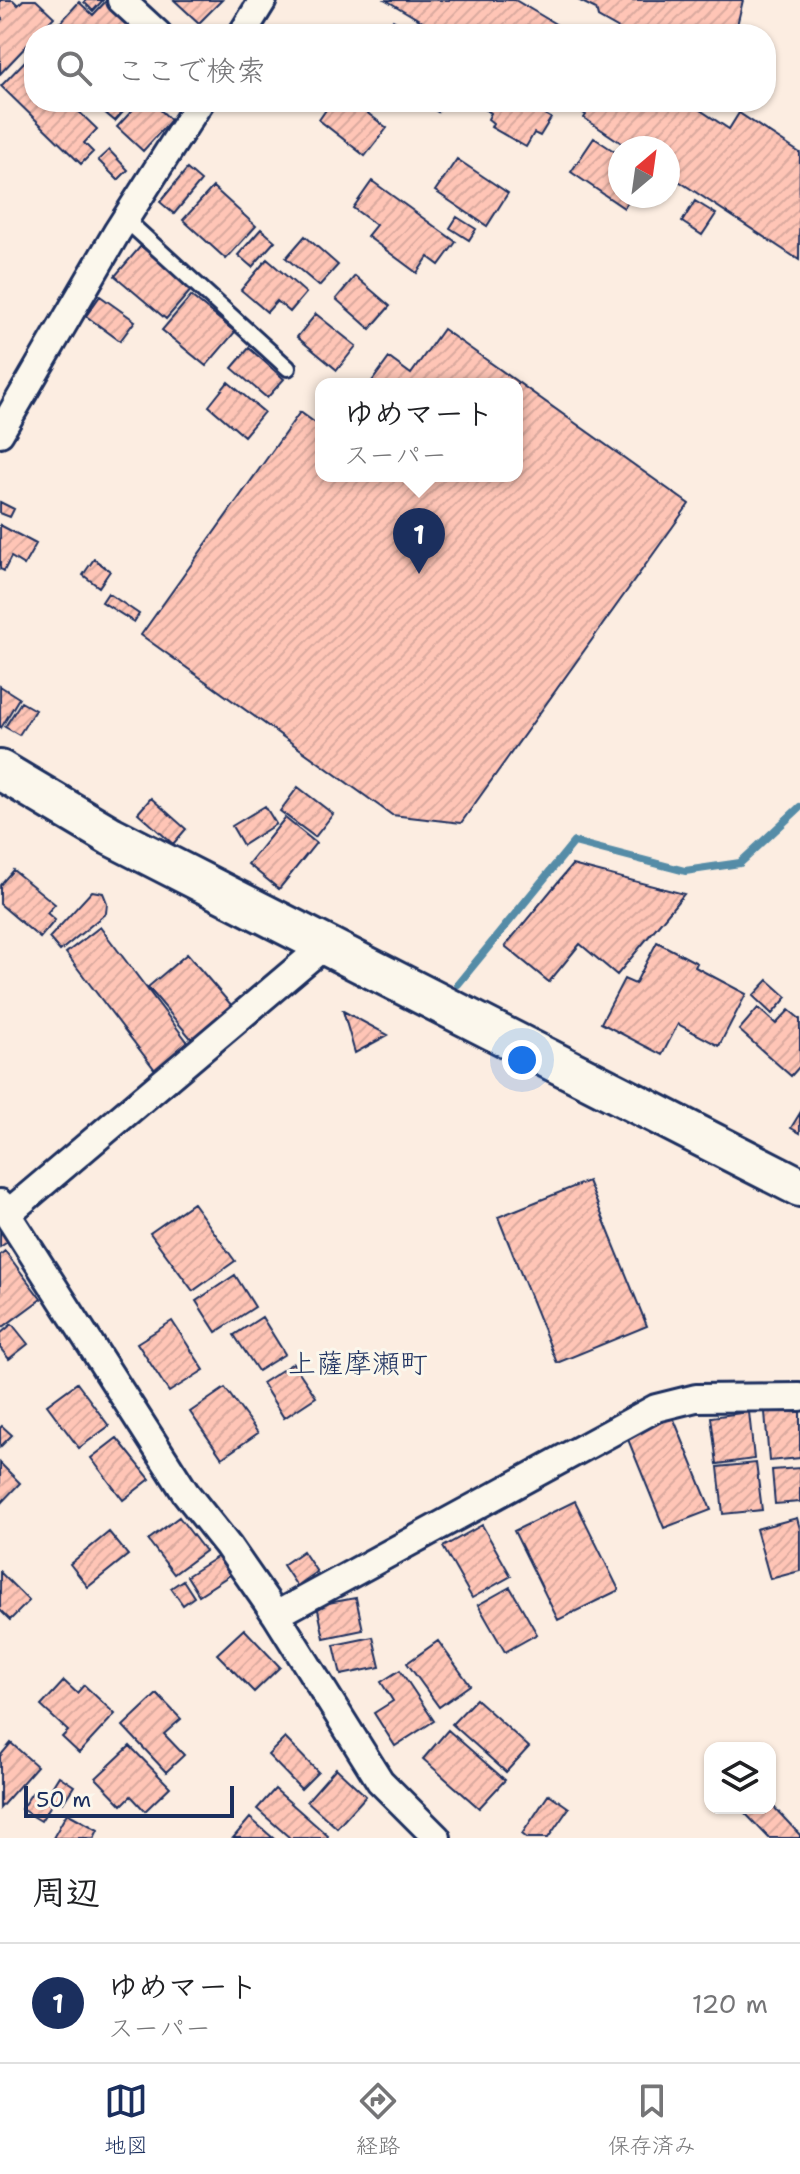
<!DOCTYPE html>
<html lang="ja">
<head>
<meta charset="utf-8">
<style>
  :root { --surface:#fff; --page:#f6f6f6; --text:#202124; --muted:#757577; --line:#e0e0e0; --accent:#1b2f5e }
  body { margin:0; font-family:"Shantell Sans","Klee One",sans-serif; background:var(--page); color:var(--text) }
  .controls { position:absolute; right:24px; bottom:24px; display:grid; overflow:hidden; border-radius:16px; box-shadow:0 2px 6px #0004 }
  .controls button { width:72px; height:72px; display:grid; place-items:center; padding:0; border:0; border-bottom:2px solid var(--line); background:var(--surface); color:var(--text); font:40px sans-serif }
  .compass { position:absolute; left:608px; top:136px; width:72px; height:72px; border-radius:50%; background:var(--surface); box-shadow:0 2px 6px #0004; rotate:29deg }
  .scale { position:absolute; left:24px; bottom:20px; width:210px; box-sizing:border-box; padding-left:8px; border:4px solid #1b2f5e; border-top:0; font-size:22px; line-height:28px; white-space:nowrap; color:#1b2f5e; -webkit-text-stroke:6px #fbf7ec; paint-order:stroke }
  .you { position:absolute; left:522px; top:1060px; width:28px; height:28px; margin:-20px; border:6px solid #fff; border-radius:50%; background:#1a73e8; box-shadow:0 0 0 12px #1a73e833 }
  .badge { display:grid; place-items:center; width:52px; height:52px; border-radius:50%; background:var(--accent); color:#fff; font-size:26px; font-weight:700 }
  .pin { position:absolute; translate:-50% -66px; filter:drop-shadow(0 2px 4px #0008) }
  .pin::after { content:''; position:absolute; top:42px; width:28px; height:24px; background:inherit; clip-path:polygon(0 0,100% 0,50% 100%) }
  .popup { position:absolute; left:315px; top:378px; width:208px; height:104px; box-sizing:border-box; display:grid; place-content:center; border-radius:16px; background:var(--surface); filter:drop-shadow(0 2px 6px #0005); font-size:26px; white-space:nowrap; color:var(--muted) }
  .popup b { font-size:30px; color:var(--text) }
  .popup::after { content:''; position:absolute; left:50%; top:100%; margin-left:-16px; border:16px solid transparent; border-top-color:var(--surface) }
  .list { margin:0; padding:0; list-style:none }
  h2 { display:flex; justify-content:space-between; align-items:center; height:104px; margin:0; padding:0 32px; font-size:34px }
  h2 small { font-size:26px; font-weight:400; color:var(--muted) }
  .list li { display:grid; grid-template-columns:52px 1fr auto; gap:24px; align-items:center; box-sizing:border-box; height:120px; padding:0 32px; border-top:2px solid var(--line) }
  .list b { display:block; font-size:30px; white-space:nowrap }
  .list p { margin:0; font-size:26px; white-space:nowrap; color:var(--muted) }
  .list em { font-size:26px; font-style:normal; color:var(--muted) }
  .icon { flex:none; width:44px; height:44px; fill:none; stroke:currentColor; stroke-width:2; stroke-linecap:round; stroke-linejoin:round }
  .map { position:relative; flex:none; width:800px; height:1838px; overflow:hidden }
  .search { position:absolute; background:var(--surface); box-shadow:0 2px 6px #0004; left:24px; right:24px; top:24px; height:88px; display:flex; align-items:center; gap:20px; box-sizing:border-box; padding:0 28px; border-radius:32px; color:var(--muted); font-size:30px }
  .sheet { height:224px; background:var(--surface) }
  nav { display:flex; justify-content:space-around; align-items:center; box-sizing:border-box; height:112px; border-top:2px solid var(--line); background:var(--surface); font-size:22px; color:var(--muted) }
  nav a { display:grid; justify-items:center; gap:4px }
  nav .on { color:var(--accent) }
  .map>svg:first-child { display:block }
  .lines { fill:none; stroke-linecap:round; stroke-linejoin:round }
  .stream { stroke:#558ca7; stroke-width:8 }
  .building { fill:url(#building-hatch); stroke:#1b2f5e; stroke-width:2 }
  .lane-casing { stroke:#1b2f5e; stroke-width:20 }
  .street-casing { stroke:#1b2f5e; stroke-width:32 }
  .secondary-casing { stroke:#1b2f5e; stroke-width:44 }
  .lane { stroke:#fbf7ec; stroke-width:14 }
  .street { stroke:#fbf7ec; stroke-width:26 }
  .secondary { stroke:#fbf7ec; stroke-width:38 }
  .labels { text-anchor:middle; stroke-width:6; stroke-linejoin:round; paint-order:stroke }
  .quarter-label { font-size:28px; fill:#1b2f5e; stroke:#fbf7ec }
</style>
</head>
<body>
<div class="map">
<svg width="800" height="1838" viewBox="0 0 800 1838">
  <defs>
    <pattern id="building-hatch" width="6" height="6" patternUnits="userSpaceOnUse" patternTransform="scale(2)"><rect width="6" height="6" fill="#ffc5b6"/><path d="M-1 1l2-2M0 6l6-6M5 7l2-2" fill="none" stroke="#daaa9f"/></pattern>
  </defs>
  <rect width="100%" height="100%" fill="#fcede1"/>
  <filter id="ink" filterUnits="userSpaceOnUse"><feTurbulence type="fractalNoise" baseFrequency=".0125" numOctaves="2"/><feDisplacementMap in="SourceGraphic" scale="16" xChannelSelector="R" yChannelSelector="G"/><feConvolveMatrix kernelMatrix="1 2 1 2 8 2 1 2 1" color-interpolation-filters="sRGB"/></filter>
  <g filter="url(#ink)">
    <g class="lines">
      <path class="stream" d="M458,984L574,842L685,871L740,863L800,807"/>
    </g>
    <path class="building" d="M0,0H13L18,5L23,0H36L54,17L38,34H34V38L0,74V21L2,19L0,16Z
      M86,0H103L93,11L84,2Z
      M174,0H222L199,23Z
      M386,0H515L559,26L554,34H443Z
      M578,0H743L735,34H628L598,17L596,9Z
      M106,1L137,29L133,34H50L79,2L93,15Z
      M393,20L417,34H369L375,24L386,31Z
      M353,27L365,34H348Z
      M26,60L34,68V102H69L97,129L84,143L93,152L81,164L1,86Z
      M92,102H132L115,121Z
      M140,102H152L171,120L143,151L117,127Z
      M339,102H353L387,128L365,156L319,120L330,104L335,108Z
      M422,102H444L438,112Z
      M484,102H524L551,118L540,136L534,133L526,147L491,127L493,123L488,119L491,113L481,107Z
      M584,102H688L729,129L739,113L800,153L799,260L668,174V148H629L584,118L586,115L579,110Z
      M594,138L620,155V196H632L624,208L571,172Z
      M109,150L128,170L118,180L98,160Z
      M457,159L508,193L487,226L435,191Z
      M187,169L201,181L174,214L160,202Z
      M372,181L456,242L439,265L428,257L417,273L367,236L376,225L353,208Z
      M213,187L256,226L226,259L183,220Z
      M695,201L716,214L702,235L682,222Z
      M457,217L476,229L469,240L450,228Z
      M261,229L275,241L252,267L238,255Z
      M305,236L338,265L319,286L286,258Z
      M141,246L192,289L166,319L115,276Z
      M267,259L306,293L290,312L277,301L267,312L241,290Z
      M355,276L390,306L370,329L336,299Z
      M100,296L135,321L120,341L86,316Z
      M191,296L235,332L206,366L162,330Z
      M316,314L356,346L337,370L297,337Z
      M443,329L689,504L461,823L392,815L141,635L300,412L321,427V476H517V384H370L389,358L411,374Z
      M249,348L284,379L267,398L232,368Z
      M228,382L264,412L244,436L209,406Z
      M0,502L14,509L10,517L0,513Z
      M0,525L36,544L24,565L11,557L4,571L0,569Z
      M94,559L110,571L99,587L83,575Z
      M108,593L139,614L134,622L102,602Z
      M0,686L19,698L1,728L0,727Z
      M21,702L35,710L19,735L5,727Z
      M298,787L333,814L315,837L280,811Z
      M151,798L186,829L173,844L138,813Z
      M265,806L276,824L243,845L232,826Z
      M285,818L316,843L279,889L248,864Z
      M572,865L684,894L617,975L580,944L549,982L505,946Z
      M13,870L55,904L47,913L55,920L40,938L0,904V885Z
      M92,891L103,893L107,903L106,913L60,951L49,938Z
      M100,927L196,1053L162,1079L66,953Z
      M657,942L697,963L695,967L746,994L719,1046L678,1024L662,1055L601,1023L624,979L635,984Z
      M187,954L239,1014L199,1048L148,987Z
      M768,980L787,997L772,1014L753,996Z
      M758,1008L776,1024L789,1010L800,1019V1066L791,1076L739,1030Z
      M343,1011L388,1035L355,1053Z
      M800,1113V1133L791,1128Z
      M588,1181L647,1326L557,1363L498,1217Z
      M193,1203L235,1261L193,1291L150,1233Z
      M0,1220L12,1239L0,1247Z
      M5,1251L41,1299L3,1327L0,1323V1255Z
      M235,1275L255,1307L216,1332L196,1301Z
      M262,1317L285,1354L258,1371L234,1335Z
      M172,1321L204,1370L169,1392L137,1343Z
      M12,1324L28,1344L9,1359L0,1348V1334Z
      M293,1363L316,1397L284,1418L262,1383Z
      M77,1383L109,1426L79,1448L47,1405Z
      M225,1388L258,1433L222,1458L190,1412Z
      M800,1409V1458L769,1461L765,1412Z
      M749,1412L754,1459L717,1464L711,1417Z
      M673,1417L711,1510L664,1528L625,1432L653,1420L654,1425Z
      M2,1426L12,1435L0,1447V1428Z
      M117,1438L150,1479L123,1500L91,1458Z
      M0,1463L20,1483L0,1504Z
      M756,1463L762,1510L723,1514L718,1467Z
      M800,1468V1502L775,1504L772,1470Z
      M575,1501L619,1590L558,1620L514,1531Z
      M179,1517L205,1551L174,1574L148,1540Z
      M797,1518L800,1529V1571L770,1579L756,1529Z
      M482,1525L511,1576L472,1598L443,1547Z
      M109,1532L128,1555L88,1587L70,1564Z
      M303,1551L317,1572L297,1586L283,1565Z
      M220,1555L233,1573L199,1595L187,1576Z
      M0,1572L29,1601L10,1620L0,1610Z
      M183,1580L194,1597L183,1605L171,1588Z
      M510,1587L537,1634L505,1652L478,1605Z
      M356,1598L363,1630L324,1638L317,1605Z
      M244,1629L280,1667L254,1692L217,1654Z
      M373,1637L380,1667L341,1675L334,1645Z
      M438,1641L470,1685L439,1707L407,1663Z
      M400,1670L434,1721L395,1746L374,1713L393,1701L381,1682Z
      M64,1681L77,1693L84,1685L115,1714L79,1753L62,1737L68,1731L41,1706Z
      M157,1694L181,1719L164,1734L184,1755L166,1772L123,1726Z
      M476,1699L529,1747L506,1772L452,1724Z
      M448,1730L505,1780L479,1808L423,1759Z
      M285,1738L318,1772L301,1789L268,1755Z
      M11,1743L37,1766L0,1808V1756Z
      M130,1746L170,1787L145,1811L131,1796L122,1805L96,1778Z
      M336,1768L366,1796L337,1828L307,1801Z
      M59,1776L74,1786L63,1803L48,1794Z
      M275,1789L328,1836L327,1838H290L257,1809Z
      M32,1793L51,1805L41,1821L21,1809Z
      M549,1794L569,1808L548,1838H527L522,1834Z
      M770,1803L800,1835V1838H769L743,1811L746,1808H770Z
      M67,1813L98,1830L94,1838H53Z
      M250,1818L273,1838H233Z"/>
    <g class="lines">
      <g class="lane-casing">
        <path id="lane" d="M125,219L288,368"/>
      </g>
      <g class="street-casing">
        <path id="street" d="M121,0L158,34
          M242,34L263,0
          M0,433L117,232L200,102
          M0,1203L185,1492L228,1546L276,1615L380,1781L437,1838
          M7,1214L325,945
          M276,1615L656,1408L696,1398L800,1397"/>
      </g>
      <g class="secondary-casing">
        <path id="secondary" d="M0,770L111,836L800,1187"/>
      </g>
      <use href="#lane" class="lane"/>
      <use href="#street" class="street"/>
      <use href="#secondary" class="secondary"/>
    </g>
  </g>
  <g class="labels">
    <g class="quarter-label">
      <text x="358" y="1373">上薩摩瀬町</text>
    </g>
  </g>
</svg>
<div class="controls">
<button><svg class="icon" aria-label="layers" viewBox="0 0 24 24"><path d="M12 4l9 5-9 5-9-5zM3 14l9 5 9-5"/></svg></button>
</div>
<svg class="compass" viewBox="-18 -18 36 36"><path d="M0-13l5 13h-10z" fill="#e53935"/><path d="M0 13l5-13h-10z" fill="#757577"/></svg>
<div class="scale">50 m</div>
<div class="you"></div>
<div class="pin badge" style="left:419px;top:574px">1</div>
<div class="popup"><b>ゆめマート</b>スーパー</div>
<div class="search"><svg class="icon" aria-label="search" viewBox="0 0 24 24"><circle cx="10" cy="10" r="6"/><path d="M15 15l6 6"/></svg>ここで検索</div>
</div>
<section class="sheet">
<h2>周辺<small></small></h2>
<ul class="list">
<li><span class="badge">1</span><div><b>ゆめマート</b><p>スーパー</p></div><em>120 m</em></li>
</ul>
</section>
<nav>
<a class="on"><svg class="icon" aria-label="map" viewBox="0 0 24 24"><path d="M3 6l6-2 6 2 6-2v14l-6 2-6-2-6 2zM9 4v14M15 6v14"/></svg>地図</a>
<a><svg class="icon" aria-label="directions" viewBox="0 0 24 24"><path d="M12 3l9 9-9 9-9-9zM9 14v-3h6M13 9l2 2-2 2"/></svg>経路</a>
<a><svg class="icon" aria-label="saved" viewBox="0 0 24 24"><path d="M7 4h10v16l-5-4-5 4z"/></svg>保存済み</a>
</nav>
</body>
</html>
